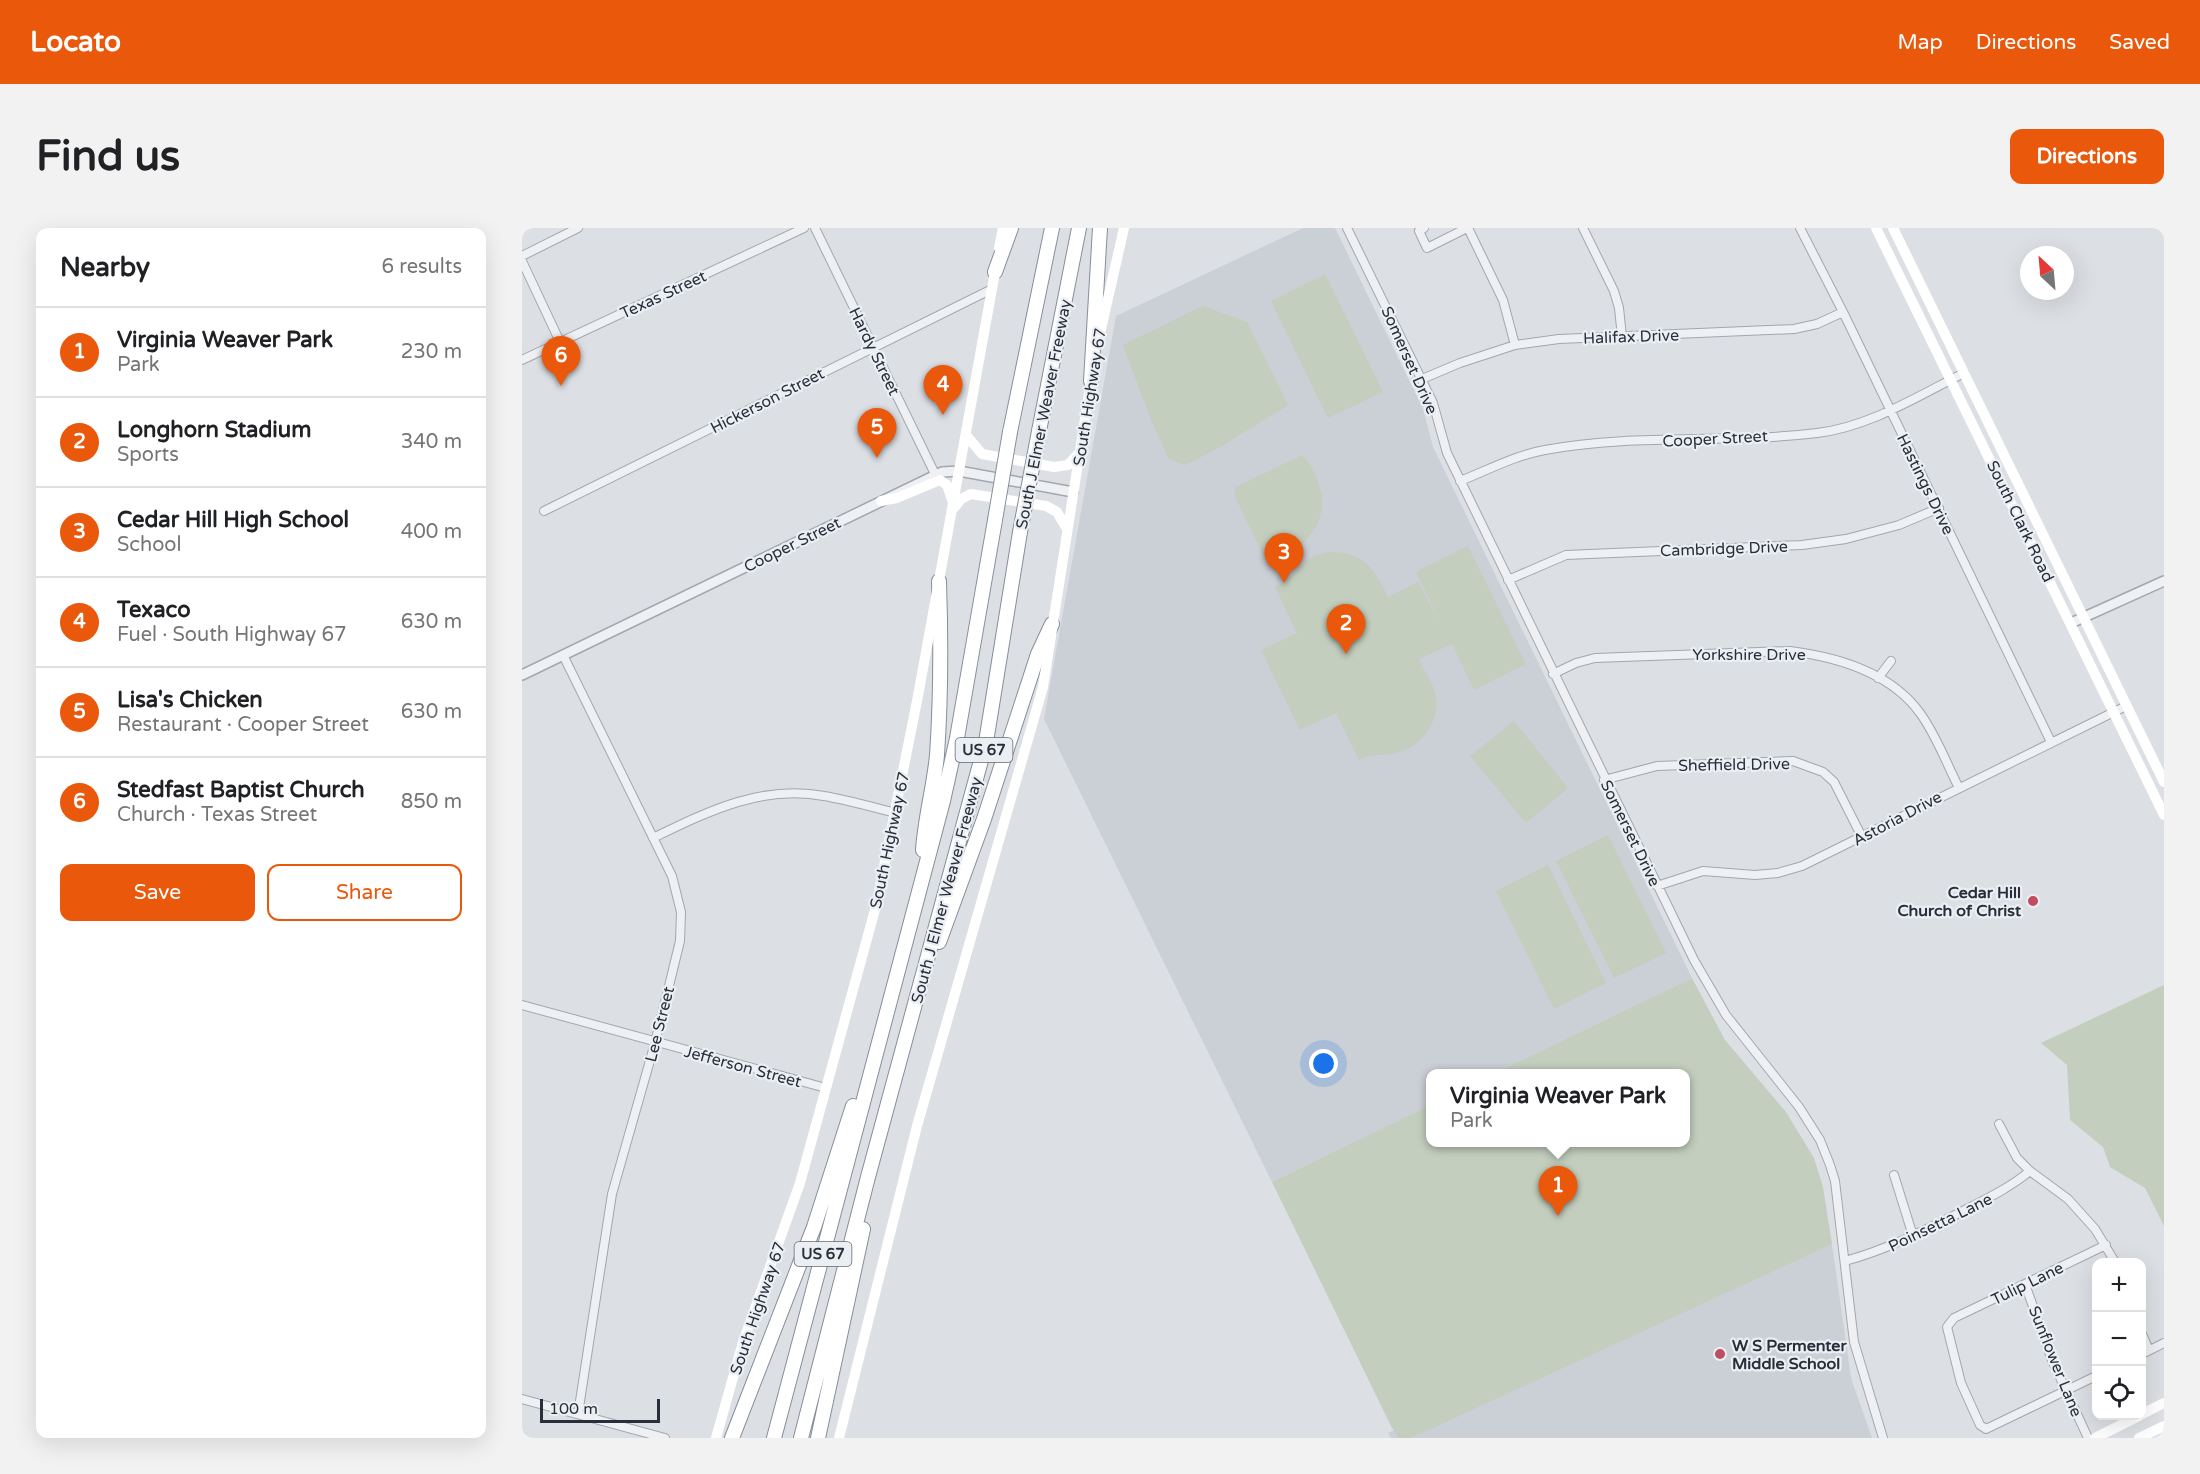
<!DOCTYPE html>
<html lang="en">
<head>
<meta charset="utf-8">
<style>
  :root { --surface:#fff; --page:#f2f2f2; --text:#202124; --muted:#757577; --line:#e0e0e0; --accent:#ea580c }
  body { margin:0; font-family:"Varela Round",sans-serif; background:var(--page); color:var(--text) }
  .controls { position:absolute; right:18px; bottom:18px; display:grid; overflow:hidden; border-radius:12px; box-shadow:0 6px 24px #0002 }
  .controls button { width:54px; height:54px; display:grid; place-items:center; padding:0; border:0; border-bottom:2px solid var(--line); background:var(--surface); color:var(--text); font:30px sans-serif }
  .compass { position:absolute; left:1498px; top:18px; width:54px; height:54px; border-radius:50%; background:var(--surface); box-shadow:0 6px 24px #0002; rotate:334deg }
  .scale { position:absolute; left:18px; bottom:15px; width:120px; box-sizing:border-box; padding-left:6px; border:3px solid #282f3a; border-top:0; font-size:16px; line-height:21px; white-space:nowrap; color:#282f3a; -webkit-text-stroke:4px #ebeff3; paint-order:stroke }
  .you { position:absolute; left:802px; top:836px; width:21px; height:21px; margin:-15px; border:4px solid #fff; border-radius:50%; background:#1a73e8; box-shadow:0 0 0 9px #1a73e833 }
  .badge { display:grid; place-items:center; width:39px; height:39px; border-radius:50%; background:var(--accent); color:#fff; font-size:20px; font-weight:700 }
  .pin { position:absolute; translate:-50% -50px; filter:drop-shadow(0 2px 3px #0008) }
  .pin::after { content:''; position:absolute; top:32px; width:21px; height:18px; background:inherit; clip-path:polygon(0 0,100% 0,50% 100%) }
  .popup { position:absolute; left:904px; top:841px; width:264px; height:78px; box-sizing:border-box; display:grid; place-content:center; border-radius:12px; background:var(--surface); filter:drop-shadow(0 2px 4px #0005); font-size:20px; white-space:nowrap; color:var(--muted) }
  .popup b { font-size:22px; color:var(--text) }
  .popup::after { content:''; position:absolute; left:50%; top:100%; margin-left:-12px; border:12px solid transparent; border-top-color:var(--surface) }
  .list { margin:0; padding:0; list-style:none }
  h2 { display:flex; justify-content:space-between; align-items:center; height:78px; margin:0; padding:0 24px; font-size:26px }
  h2 small { font-size:20px; font-weight:400; color:var(--muted) }
  .list li { display:grid; grid-template-columns:39px 1fr auto; gap:18px; align-items:center; box-sizing:border-box; height:90px; padding:0 24px; border-top:2px solid var(--line) }
  .list b { display:block; font-size:22px; white-space:nowrap }
  .list p { margin:0; font-size:20px; white-space:nowrap; color:var(--muted) }
  .list em { font-size:20px; font-style:normal; color:var(--muted) }
  .actions { display:flex; gap:12px; padding:18px 24px }
  .actions a { flex:1; padding:14px 0; border:2px solid var(--accent); border-radius:12px; text-align:center; font-size:21px; color:var(--accent) }
  .actions .main { background:var(--accent); color:#fff }
  .icon { flex:none; width:33px; height:33px; fill:none; stroke:currentColor; stroke-width:2; stroke-linecap:round; stroke-linejoin:round }
  .map { position:relative; flex:none; width:1642px; height:1210px; overflow:hidden; border-radius:12px }
  header { display:flex; align-items:center; gap:36px; box-sizing:border-box; height:84px; padding:0 30px; background:var(--accent); color:#fff }
  header strong { font-size:28px }
  nav { display:flex; gap:33px; margin-inline-start:auto; font-size:21px }
  .intro { display:flex; align-items:center; justify-content:space-between; box-sizing:border-box; height:144px; padding:0 36px }
  h1 { margin:0; font-size:42px }
  .button { padding:15px 27px; border-radius:12px; background:var(--accent); color:#fff; font-size:21px; font-weight:700 }
  main { display:flex; gap:36px; padding:0 36px }
  aside { flex:1; background:var(--surface); border-radius:12px; box-shadow:0 6px 24px #0002 }
  .map>svg:first-child { display:block }
  .built { fill:#cbcfd6 }
  .green { fill:#c3cebe }
  .lines { fill:none; stroke-linecap:round; stroke-linejoin:round }
  .minor-casing { stroke:#a2a7ae; stroke-width:10 }
  .tertiary-casing { stroke:#a2a7ae; stroke-width:12 }
  .motorway-casing { stroke:#858e9a; stroke-width:16 }
  .minor { stroke:#eff0f4; stroke-width:8 }
  .tertiary { stroke:#eff0f4; stroke-width:9 }
  .secondary { stroke:#fff; stroke-width:10 }
  .motorway { stroke:#fff; stroke-width:14 }
  .motorway-bridge-casing { stroke:#858e9a; stroke-width:16; stroke-linecap:butt }
  .motorway-bridge { stroke:#fff; stroke-width:14 }
  .poi-dot { fill:#bf4c60; stroke:#ebeff3; stroke-width:2 }
  .labels { text-anchor:middle; stroke-width:4.5; stroke-linejoin:round; paint-order:stroke }
  .shield { fill:#ebeff3; stroke:#626972; stroke-width:1.5 }
  .shield-label { font-size:15px; font-weight:bold; fill:#282f3a }
  .street-label { font-size:16px; fill:#282f3a; stroke:#ebeff3 }
  .poi-label { font-size:16px; font-weight:bold; fill:#282f3a; stroke:#ebeff3; text-anchor:end }
</style>
</head>
<body>
<header>
<strong>Locato</strong>
<nav><a>Map</a><a>Directions</a><a>Saved</a></nav>
</header>
<div class="intro"><h1>Find us</h1><a class="button">Directions</a></div>
<main>
<aside>
<h2>Nearby<small>6 results</small></h2>
<ul class="list">
<li><span class="badge">1</span><div><b>Virginia Weaver Park</b><p>Park</p></div><em>230 m</em></li>
<li><span class="badge">2</span><div><b>Longhorn Stadium</b><p>Sports</p></div><em>340 m</em></li>
<li><span class="badge">3</span><div><b>Cedar Hill High School</b><p>School</p></div><em>400 m</em></li>
<li><span class="badge">4</span><div><b>Texaco</b><p>Fuel · South Highway 67</p></div><em>630 m</em></li>
<li><span class="badge">5</span><div><b>Lisa's Chicken</b><p>Restaurant · Cooper Street</p></div><em>630 m</em></li>
<li><span class="badge">6</span><div><b>Stedfast Baptist Church</b><p>Church · Texas Street</p></div><em>850 m</em></li>
</ul>
<div class="actions"><a class="main">Save</a><a>Share</a></div>
</aside>
<div class="map">
<svg width="1642" height="1210" viewBox="0 0 1642 1210">
  <rect width="100%" height="100%" fill="#dce0e5"/>
  <path class="built" d="M781,0H813L901,181L911,219L1170,750L973,845L908,846V877L750,954L522,491L594,88Z
    M1310,1016L1329,1150L1350,1210H869L866,1205L1217,1042L1223,1055Z"/>
  <path class="green" d="M803,46L861,164L806,190L749,73Z
    M681,78L725,94L766,177L700,218L663,237L647,231L629,192L601,117Z
    M780,227C818,271 800,320 743,332L712,266L714,259Z
    M946,318L1004,436L952,462L930,416L897,431C901,442 910,453 913,465C920,490 901,517 878,524C861,529 853,524 837,532L814,485L778,502L739,422L775,405L753,359C773,349 773,340 789,330C795,326 805,324 812,324C843,325 854,344 866,369L896,354L918,394L894,344Z
    M992,493L1046,560L1004,595L948,528Z
    M1086,607L1144,725L1092,750L1034,633Z
    M1026,637L1084,755L1032,781L974,663Z
    M1170,750L1203,812L1264,884L1292,930L1301,959L1310,1016L889,1210H877L870,1200L750,954L908,877V914H1164V846L973,845Z
    M1642,757V998L1623,960L1588,939L1581,919L1548,892L1545,837L1519,815Z"/>
  <g class="lines">
    <g class="minor-casing">
      <path id="minor" d="M293,0L413,246
        M825,0L911,175L925,225L1172,732L1204,787L1277,879L1298,912L1308,937L1313,953L1332,1114L1361,1210
        M902,0L897,3L905,20L945,0
        M946,0L981,72L993,117
        M1061,0L1092,63L1097,80L1100,109
        M1278,0L1321,84L1529,514
        M0,28L56,0
        M0,33L38,114
        M0,132L282,0
        M900,151L938,135L993,117L1037,111L1272,101L1295,96L1321,84
        M938,253C966,242 994,227 1023,222C1113,205 1205,216 1295,205C1347,199 1396,168 1442,145
        M22,283L468,62
        M986,352L1044,327L1280,317L1324,311L1377,297L1417,280
        M41,427L150,648L159,684L158,713L133,815L90,966L56,1186
        M1031,446L1054,435L1073,430L1268,423C1315,429 1369,445 1398,485C1414,507 1424,534 1436,558
        M1356,450L1369,433
        M1082,552L1135,538L1271,533L1301,544L1312,554L1340,609
        M131,610C185,584 240,556 302,568C326,572 350,579 374,585
        M1135,658L1181,643L1233,647L1256,645L1280,638L1604,478
        M0,777L304,860
        M1477,896L1495,930L1508,943L1546,971L1573,1001L1593,1034
        M1372,947L1391,1008
        M1323,1033C1364,1022 1399,1004 1437,985C1462,972 1486,961 1508,943
        M1503,1056L1530,1132L1566,1210
        M1620,1106L1627,1122
        M1620,1126L1642,1115
        M1574,1148L1464,1201L1458,1197L1439,1155L1425,1099L1432,1090L1584,1017
        M0,1171L143,1210"/>
    </g>
    <g class="tertiary-casing">
      <path id="tertiary" d="M1549,395L1642,353
        M0,447L420,244L437,243L551,264"/>
    </g>
    <g class="motorway-casing">
      <path id="motorway" d="M473,44L489,0
        M569,153L578,0
        M517,203L557,0
        M488,204L530,0
        M401,622C403,590 412,559 415,527C419,469 419,411 417,353
        M417,714L462,591L516,426L530,396
        M210,1210L292,999L331,878
        M252,1210L421,573L435,510L473,292
        M279,1210L346,949L464,514L498,304
        M296,1210L341,1001"/>
    </g>
    <use href="#minor" class="minor"/>
    <use href="#tertiary" class="tertiary"/>
    <path class="secondary" d="M1354,0L1642,587
      M1371,0L1642,554
      M477,20L481,0
      M577,110L602,0
      M444,207L460,226L532,239L546,237L557,225
      M359,273L375,270L418,252L425,257L430,272
      M432,280L439,271L449,266L524,278L535,284L545,301
      M1620,1186L1642,1175
      M194,1210L221,1114L278,955L354,678L396,468L474,39
      M317,1210L395,898L521,459L570,146
      M1573,1210L1617,1188
      M1617,1210L1642,1198"/>
    <use href="#motorway" class="motorway"/>
    <g class="motorway-bridge-casing">
      <path id="motorway-bridge" d="M473,292L488,204
        M498,304L517,203"/>
    </g>
    <use href="#motorway-bridge" class="motorway-bridge"/>
  </g>
  <g class="poi-dot">
    <circle cx="1511" cy="673" r="6"/>
    <circle cx="1198" cy="1126" r="6"/>
  </g>
  <g class="labels">
    <g class="shield">
      <rect x="433.5" y="510" width="57" height="24" rx="4.5"/>
      <rect x="272.5" y="1014" width="57" height="24" rx="4.5"/>
    </g>
    <g class="shield-label">
      <text x="462" y="527">US 67</text>
      <text x="301" y="1031">US 67</text>
    </g>
    <g class="street-label">
      <text transform="translate(141 66) rotate(-25)" y="6">Texas Street</text>
      <text transform="translate(1109 108) rotate(-2)" y="6">Halifax Drive</text>
      <text transform="translate(353 123) rotate(64)" y="6">Hardy Street</text>
      <text transform="translate(888 132) rotate(66)" y="6">Somerset Drive</text>
      <text transform="translate(567 169) rotate(-81)" y="6">South Highway 67</text>
      <text transform="translate(245 172) rotate(-27)" y="6">Hickerson Street</text>
      <text transform="translate(521 186) rotate(-79)" y="6">South J Elmer Weaver Freeway</text>
      <text transform="translate(1193 210) rotate(-3)" y="6">Cooper Street</text>
      <text transform="translate(1404 256) rotate(64)" y="6">Hastings Drive</text>
      <text transform="translate(1499 293) rotate(64)" y="6">South Clark Road</text>
      <text transform="translate(270 316) rotate(-26)" y="6">Cooper Street</text>
      <text transform="translate(1202 320) rotate(-2)" y="6">Cambridge Drive</text>
      <text x="1227" y="432">Yorkshire Drive</text>
      <text transform="translate(1212 536) rotate(-1)" y="6">Sheffield Drive</text>
      <text transform="translate(1375 590) rotate(-28)" y="6">Astoria Drive</text>
      <text transform="translate(1109 605) rotate(64)" y="6">Somerset Drive</text>
      <text transform="translate(367 612) rotate(-78)" y="6">South Highway 67</text>
      <text transform="translate(424 662) rotate(-75)" y="6">South J Elmer Weaver Freeway</text>
      <text transform="translate(137 796) rotate(-76)" y="6">Lee Street</text>
      <text transform="translate(221 838) rotate(15)" y="6">Jefferson Street</text>
      <text transform="translate(1418 994) rotate(-26)" y="6">Poinsetta Lane</text>
      <text transform="translate(1505 1055) rotate(-26)" y="6">Tulip Lane</text>
      <text transform="translate(235 1080) rotate(-71)" y="6">South Highway 67</text>
      <text transform="translate(1534 1133) rotate(68)" y="6">Sunflower Lane</text>
    </g>
    <g class="poi-label">
      <text x="1499" y="670">Cedar Hill<tspan x="1499" dy="18">Church of Christ</tspan></text>
      <text x="1210" y="1123" text-anchor="start">W S Permenter<tspan x="1210" dy="18">Middle School</tspan></text>
    </g>
  </g>
</svg>
<div class="controls">
<button>+</button>
<button>−</button>
<button><svg class="icon" aria-label="locate" viewBox="0 0 24 24"><circle cx="12" cy="12" r="6"/><path d="M12 2v4M12 18v4M2 12h4M18 12h4"/></svg></button>
</div>
<svg class="compass" viewBox="-18 -18 36 36"><path d="M0-13l5 13h-10z" fill="#e53935"/><path d="M0 13l5-13h-10z" fill="#757577"/></svg>
<div class="scale">100 m</div>
<div class="you"></div>
<div class="pin badge" style="left:1036px;top:988px">1</div>
<div class="popup"><b>Virginia Weaver Park</b>Park</div>
<div class="pin badge" style="left:824px;top:426px">2</div>
<div class="pin badge" style="left:762px;top:355px">3</div>
<div class="pin badge" style="left:421px;top:187px">4</div>
<div class="pin badge" style="left:355px;top:230px">5</div>
<div class="pin badge" style="left:39px;top:158px">6</div>
</div>
</main>
</body>
</html>
